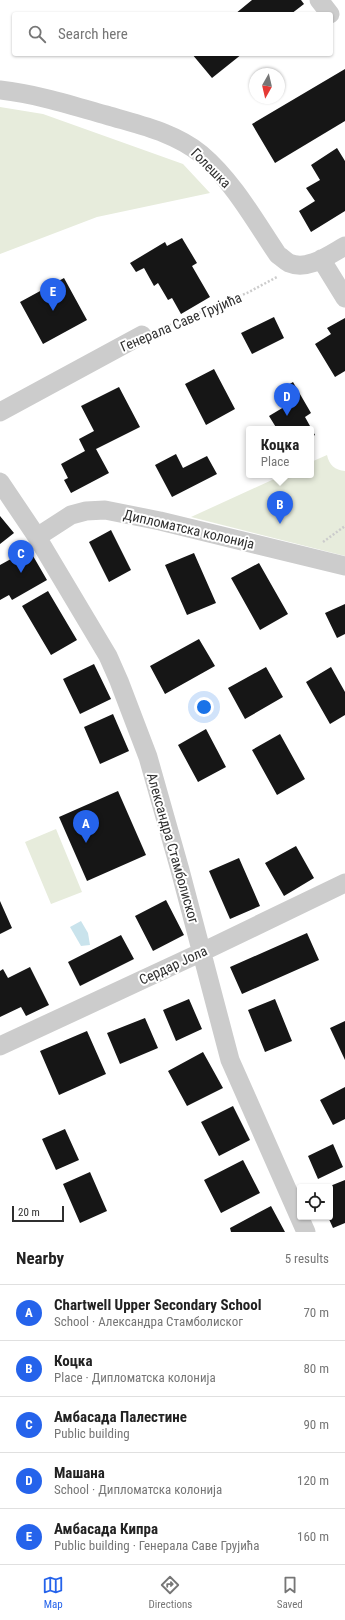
<!DOCTYPE html>
<html lang="en">
<head>
<meta charset="utf-8">
<style>
  :root { --surface:#fff; --page:#f6f6f6; --text:#222; --muted:#767676; --line:#e0e0e0; --accent:#2563eb }
  body { margin:0; font-family:"Roboto Condensed",sans-serif; background:var(--page); color:var(--text) }
  .controls { position:absolute; right:12px; bottom:12px; display:grid; overflow:hidden; border-radius:4px; box-shadow:0 1px 3px #0004 }
  .controls button { width:36px; height:36px; display:grid; place-items:center; padding:0; border:0; border-bottom:1px solid var(--line); background:var(--surface); color:var(--text); font:20px sans-serif }
  .compass { position:absolute; left:249px; top:68px; width:36px; height:36px; border-radius:50%; background:var(--surface); box-shadow:0 1px 3px #0004; rotate:188deg }
  .scale { position:absolute; left:12px; bottom:10px; width:52px; box-sizing:border-box; padding-left:4px; border:2px solid #2f2f2f; border-top:0; font-size:11px; line-height:14px; white-space:nowrap; color:#2f2f2f; -webkit-text-stroke:3px #fff; paint-order:stroke }
  .you { position:absolute; left:204px; top:707px; width:14px; height:14px; margin:-10px; border:3px solid #fff; border-radius:50%; background:#1a73e8; box-shadow:0 0 0 6px #1a73e833 }
  .badge { display:grid; place-items:center; width:26px; height:26px; border-radius:50%; background:var(--accent); color:#fff; font-size:13px; font-weight:700 }
  .pin { position:absolute; translate:-50% -33px; filter:drop-shadow(0 1px 2px #0008) }
  .pin::after { content:''; position:absolute; top:21px; width:14px; height:12px; background:inherit; clip-path:polygon(0 0,100% 0,50% 100%) }
  .popup { position:absolute; left:246px; top:426px; width:68px; height:52px; box-sizing:border-box; display:grid; place-content:center; border-radius:4px; background:var(--surface); filter:drop-shadow(0 1px 3px #0005); font-size:13px; white-space:nowrap; color:var(--muted) }
  .popup b { font-size:15px; color:var(--text) }
  .popup::after { content:''; position:absolute; left:50%; top:100%; margin-left:-8px; border:8px solid transparent; border-top-color:var(--surface) }
  .list { margin:0; padding:0; list-style:none }
  h2 { display:flex; justify-content:space-between; align-items:center; height:52px; margin:0; padding:0 16px; font-size:17px }
  h2 small { font-size:13px; font-weight:400; color:var(--muted) }
  .list li { display:grid; grid-template-columns:26px 1fr auto; gap:12px; align-items:center; box-sizing:border-box; height:56px; padding:0 16px; border-top:1px solid var(--line) }
  .list b { display:block; font-size:15px; white-space:nowrap }
  .list p { margin:0; font-size:13px; white-space:nowrap; color:var(--muted) }
  .list em { font-size:13px; font-style:normal; color:var(--muted) }
  .icon { flex:none; width:22px; height:22px; fill:none; stroke:currentColor; stroke-width:2; stroke-linecap:round; stroke-linejoin:round }
  .map { position:relative; flex:none; width:345px; height:1232px; overflow:hidden }
  .search { position:absolute; background:var(--surface); box-shadow:0 1px 3px #0004; left:12px; right:12px; top:12px; height:44px; display:flex; align-items:center; gap:10px; box-sizing:border-box; padding:0 14px; border-radius:4px; color:var(--muted); font-size:15px }
  .sheet { height:332px; background:var(--surface) }
  nav { display:flex; justify-content:space-around; align-items:center; box-sizing:border-box; height:56px; border-top:1px solid var(--line); background:var(--surface); font-size:11px; color:var(--muted) }
  nav a { display:grid; justify-items:center; gap:2px }
  nav .on { color:var(--accent) }
  .map>svg:first-child { display:block }
  .green { fill:#e7ecdc }
  .water { fill:#c9e3ec }
  .building { fill:#161616 }
  .lines { fill:none; stroke-linecap:round; stroke-linejoin:round }
  .path { stroke:#ccc; stroke-width:2.5; stroke-dasharray:2 2; stroke-linecap:butt }
  .minor { stroke:#ccc; stroke-width:19 }
  .labels { text-anchor:middle; stroke-width:4; stroke-linejoin:round; paint-order:stroke }
  .street-label { font-size:14px; fill:#2f2f2f; stroke:#fff }
</style>
</head>
<body>
<div class="map">
<svg width="345" height="1232" viewBox="0 0 345 1232">
  <rect width="100%" height="100%" fill="#fff"/>
  <path class="green" d="M0,107L43,114L183,164L210,193L97,217L0,254Z
    M327,455C329,465 335,470 345,471V556L191,517L283,475H311V462Z
    M56,829L82,892L51,904L25,842Z"/>
  <path class="water" d="M81,921L88,933L90,945L81,946L70,927Z"/>
  <path class="building" d="M252,0H301L304,4L291,14H235Z
    M192,54H242L212,78Z
    M345,69V121L275,163L252,124Z
    M337,148L345,161V211L311,232L299,211L315,201L306,188L320,180L311,165Z
    M182,238L197,263L192,266L210,297L181,314L172,298L168,300L158,283L154,286L144,268L136,272L130,263L165,242L167,246Z
    M64,278L87,320L43,344L20,302Z
    M274,317L284,338L252,354L241,333Z
    M345,318V371L335,377L315,344L331,334L327,328Z
    M214,369L235,409L206,425L185,384Z
    M293,382L311,413L305,417L315,435L311,437V429H277L269,416L284,407L276,392Z
    M119,387L140,427L96,449L109,473L71,493L64,480L68,478L61,464L85,451L79,439L94,431L81,406Z
    M176,454L183,468L207,456L217,474L172,497L155,465Z
    M0,516L14,533L0,544Z
    M111,530L131,570L109,582L89,542Z
    M29,549L47,580L12,600L9,595L0,600V565Z
    M194,553L216,603L187,615L165,565Z
    M259,563L288,614L260,630L231,578Z
    M48,591L77,640L51,655L22,606Z
    M345,604V634L337,638L325,613Z
    M199,639L215,666L165,694L150,666Z
    M94,664L111,699L80,714L63,679Z
    M266,667L283,697L245,719L228,688Z
    M331,667L345,692V715L330,724L306,682Z
    M113,714L129,751L100,764L84,727Z
    M206,729L226,767L198,782L178,745Z
    M280,734L305,779L277,795L252,750Z
    M118,791L146,855L87,881L59,817Z
    M296,846L314,878L284,896L265,863Z
    M239,858L260,906L230,919L209,871Z
    M166,900L184,935L153,951L135,916Z
    M0,901L12,928L0,934Z
    M307,933L319,960L242,994L230,967Z
    M121,935L134,959L80,986L68,962Z
    M30,967L49,1005L26,1016L21,1007L0,1017V971L3,969L8,978Z
    M189,999L202,1029L176,1041L163,1010Z
    M275,999L292,1041L265,1052L248,1010Z
    M145,1018L158,1048L120,1064L107,1033Z
    M345,1021V1060L330,1028Z
    M87,1031L106,1074L59,1095L40,1051Z
    M203,1052L223,1088L187,1106L168,1071Z
    M345,1087V1119L333,1125L320,1100Z
    M233,1106L250,1140L219,1156L201,1122Z
    M65,1129L79,1160L56,1170L42,1139Z
    M333,1144L343,1167L318,1179L308,1156Z
    M243,1160L260,1193L221,1213L204,1180Z
    M90,1172L107,1211L80,1223L63,1184Z
    M345,1180V1223L333,1228L328,1217H330V1186Z
    M271,1206L285,1232H231L230,1228Z"/>
  <g class="lines">
    <path class="path" d="M158,330L247,293L277,277
      M323,542L345,526"/>
    <path class="minor" d="M319,0L330,14
      M0,90C36,94 71,105 106,115C139,125 174,132 201,154C233,181 255,221 278,255C282,257 285,261 289,263C308,271 329,255 345,246
      M321,259L345,298
      M0,412L142,335
      M0,482L37,537L108,656L119,681L148,757L180,870L230,1060L306,1232
      M37,537L71,515L86,511L105,510L160,521L345,566
      M0,1046L202,952L345,883"/>
  </g>
  <g class="labels">
    <g class="street-label">
      <text transform="translate(211 168) rotate(45)" y="5">Голешка</text>
      <text transform="translate(181 322) rotate(-23)" y="5">Генерала Саве Грујића</text>
      <text transform="translate(189 529) rotate(13)" y="5">Дипломатска колонија</text>
      <text transform="translate(173 848) rotate(74)" y="5">Александра Стамболиског</text>
      <text transform="translate(173 965) rotate(-25)" y="5">Сердар Јола</text>
    </g>
  </g>
</svg>
<div class="controls">
<button><svg class="icon" aria-label="locate" viewBox="0 0 24 24"><circle cx="12" cy="12" r="6"/><path d="M12 2v4M12 18v4M2 12h4M18 12h4"/></svg></button>
</div>
<svg class="compass" viewBox="-18 -18 36 36"><path d="M0-13l5 13h-10z" fill="#e53935"/><path d="M0 13l5-13h-10z" fill="#767676"/></svg>
<div class="scale">20 m</div>
<div class="you"></div>
<div class="pin badge" style="left:86px;top:843px">A</div>
<div class="pin badge" style="left:280px;top:524px">B</div>
<div class="popup"><b>Коцка</b>Place</div>
<div class="pin badge" style="left:21px;top:573px">C</div>
<div class="pin badge" style="left:287px;top:416px">D</div>
<div class="pin badge" style="left:53px;top:311px">E</div>
<div class="search"><svg class="icon" aria-label="search" viewBox="0 0 24 24"><circle cx="10" cy="10" r="6"/><path d="M15 15l6 6"/></svg>Search here</div>
</div>
<section class="sheet">
<h2>Nearby<small>5 results</small></h2>
<ul class="list">
<li><span class="badge">A</span><div><b>Chartwell Upper Secondary School</b><p>School · Александра Стамболиског</p></div><em>70 m</em></li>
<li><span class="badge">B</span><div><b>Коцка</b><p>Place · Дипломатска колонија</p></div><em>80 m</em></li>
<li><span class="badge">C</span><div><b>Амбасада Палестине</b><p>Public building</p></div><em>90 m</em></li>
<li><span class="badge">D</span><div><b>Машана</b><p>School · Дипломатска колонија</p></div><em>120 m</em></li>
<li><span class="badge">E</span><div><b>Амбасада Кипра</b><p>Public building · Генерала Саве Грујића</p></div><em>160 m</em></li>
</ul>
</section>
<nav>
<a class="on"><svg class="icon" aria-label="map" viewBox="0 0 24 24"><path d="M3 6l6-2 6 2 6-2v14l-6 2-6-2-6 2zM9 4v14M15 6v14"/></svg>Map</a>
<a><svg class="icon" aria-label="directions" viewBox="0 0 24 24"><path d="M12 3l9 9-9 9-9-9zM9 14v-3h6M13 9l2 2-2 2"/></svg>Directions</a>
<a><svg class="icon" aria-label="saved" viewBox="0 0 24 24"><path d="M7 4h10v16l-5-4-5 4z"/></svg>Saved</a>
</nav>
</body>
</html>
